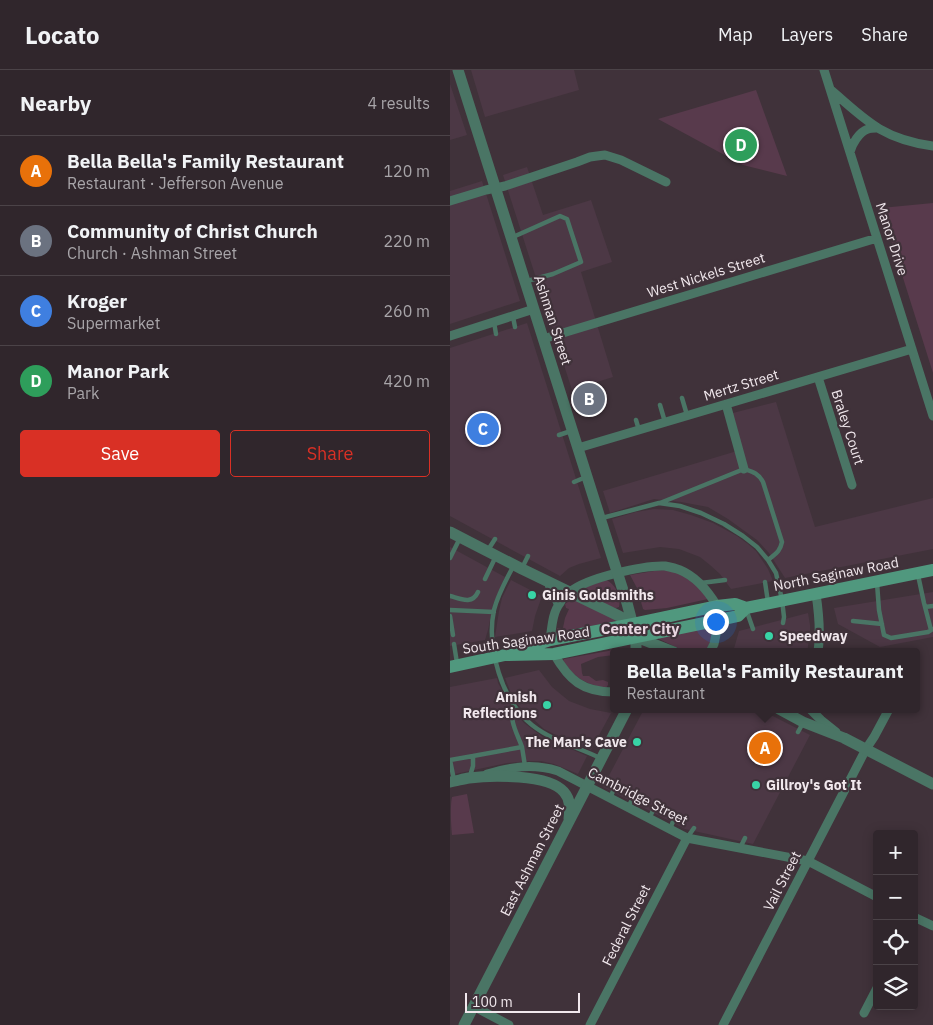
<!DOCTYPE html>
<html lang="en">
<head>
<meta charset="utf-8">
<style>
  :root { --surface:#30262c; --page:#3c3238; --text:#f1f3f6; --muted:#a8a5a9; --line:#4b4348; --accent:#d93025 }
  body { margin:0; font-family:"IBM Plex Sans",sans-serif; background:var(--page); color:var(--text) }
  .controls { position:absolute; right:15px; bottom:15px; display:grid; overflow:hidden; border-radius:5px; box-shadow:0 2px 12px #0003 }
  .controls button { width:45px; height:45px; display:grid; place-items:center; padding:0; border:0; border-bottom:1px solid var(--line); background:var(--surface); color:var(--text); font:25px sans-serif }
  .scale { position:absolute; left:15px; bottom:12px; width:115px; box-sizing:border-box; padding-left:5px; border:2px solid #f1e8ed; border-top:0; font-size:14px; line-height:18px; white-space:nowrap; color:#f1e8ed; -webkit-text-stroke:4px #40323a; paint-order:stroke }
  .you { position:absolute; left:265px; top:551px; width:18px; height:18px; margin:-12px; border:4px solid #fff; border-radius:50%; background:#1a73e8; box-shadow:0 0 0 8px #1a73e833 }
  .badge { display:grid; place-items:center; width:32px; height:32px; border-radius:50%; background:var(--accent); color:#fff; font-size:16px; font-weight:700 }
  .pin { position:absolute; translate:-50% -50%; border:2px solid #fff; box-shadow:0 1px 5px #0006 }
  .popup { position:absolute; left:160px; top:578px; width:310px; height:65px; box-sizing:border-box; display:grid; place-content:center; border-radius:5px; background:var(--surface); filter:drop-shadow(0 1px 4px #0005); font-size:16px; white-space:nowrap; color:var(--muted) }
  .popup b { font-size:19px; color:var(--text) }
  .popup::after { content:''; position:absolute; left:50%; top:100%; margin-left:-10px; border:10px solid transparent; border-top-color:var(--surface) }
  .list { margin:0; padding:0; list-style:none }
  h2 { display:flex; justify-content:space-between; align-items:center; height:65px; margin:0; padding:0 20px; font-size:21px }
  h2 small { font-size:16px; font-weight:400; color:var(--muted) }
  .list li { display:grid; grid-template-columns:32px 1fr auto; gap:15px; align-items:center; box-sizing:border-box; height:70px; padding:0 20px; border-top:1px solid var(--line) }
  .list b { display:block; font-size:19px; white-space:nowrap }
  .list p { margin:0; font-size:16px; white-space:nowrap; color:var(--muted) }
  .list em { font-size:16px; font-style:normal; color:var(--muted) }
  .actions { display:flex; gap:10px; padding:15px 20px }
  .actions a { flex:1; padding:11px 0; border:1px solid var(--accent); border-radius:5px; text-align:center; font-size:18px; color:var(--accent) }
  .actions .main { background:var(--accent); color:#fff }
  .icon { flex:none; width:28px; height:28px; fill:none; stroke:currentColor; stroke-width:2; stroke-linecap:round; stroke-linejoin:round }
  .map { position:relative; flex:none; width:483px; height:955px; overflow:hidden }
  header { display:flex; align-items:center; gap:30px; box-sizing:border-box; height:70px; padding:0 25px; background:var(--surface); border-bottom:1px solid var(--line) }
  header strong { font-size:24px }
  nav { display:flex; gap:28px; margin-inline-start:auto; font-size:18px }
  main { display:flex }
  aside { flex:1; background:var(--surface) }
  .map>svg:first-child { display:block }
  .built { fill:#4c3845 }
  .green { fill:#583a4c }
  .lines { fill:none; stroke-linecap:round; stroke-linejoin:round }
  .service { stroke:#4a7565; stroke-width:4.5 }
  .minor { stroke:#4a7565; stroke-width:9 }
  .tertiary { stroke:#4a7565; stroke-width:11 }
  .secondary { stroke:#50987e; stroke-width:12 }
  .poi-dot { fill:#38d4a6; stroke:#40323a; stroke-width:2 }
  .labels { text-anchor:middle; stroke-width:4.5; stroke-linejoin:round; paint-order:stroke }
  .street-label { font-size:14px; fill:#f1e8ed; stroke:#40323a }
  .poi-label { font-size:14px; font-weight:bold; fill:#f1e8ed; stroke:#40323a; text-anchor:start }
  .neighbourhood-label { font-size:15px; font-weight:bold; fill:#e8d5e0; stroke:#40323a }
</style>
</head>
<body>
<header>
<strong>Locato</strong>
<nav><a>Map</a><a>Layers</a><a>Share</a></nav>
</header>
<main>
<aside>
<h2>Nearby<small>4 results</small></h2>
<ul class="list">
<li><span class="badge" style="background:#e8710a">A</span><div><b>Bella Bella's Family Restaurant</b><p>Restaurant · Jefferson Avenue</p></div><em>120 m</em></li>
<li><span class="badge" style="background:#6b7280">B</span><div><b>Community of Christ Church</b><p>Church · Ashman Street</p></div><em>220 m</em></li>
<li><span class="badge" style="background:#3f7fe0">C</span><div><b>Kroger</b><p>Supermarket</p></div><em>260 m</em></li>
<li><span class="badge" style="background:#2e9e5b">D</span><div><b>Manor Park</b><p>Park</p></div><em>420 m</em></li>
</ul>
<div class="actions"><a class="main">Save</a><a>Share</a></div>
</aside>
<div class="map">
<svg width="483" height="955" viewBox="0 0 483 955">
  <rect width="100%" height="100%" fill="#40323a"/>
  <path class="built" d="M21,0H124L129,20L35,47Z
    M0,14L17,65L0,70Z
    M77,97L93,145L141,130L162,192L131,202L163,307L122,320L53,105Z
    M32,111L70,231L0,254V121Z
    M77,253L151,488L129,494L119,498L110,506L0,446V278Z
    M326,332L365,457L483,428V479L335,508L319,483L307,470L278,449L258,437L231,432L204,429L160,443L153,421L287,381L275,345Z
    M204,439L223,440L241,445L263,453L287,466L298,474L306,481L318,499L323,511L281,519L270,504L260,495L250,487L229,479L210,477L173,483L162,449L186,442Z
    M0,477L55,507L43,535L38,560L35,570L0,576Z
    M61,510L92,526L85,546L82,561L45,567L49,541L52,528Z
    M483,522V567L430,577L388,554L384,538Z
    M358,543L360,555V564L357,582H283L289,561Z
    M89,600L102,617L119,631L140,639L161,643L141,680L112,668L94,659L70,637L62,626L55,608Z
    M47,608L48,613L62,638L74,653L93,667L137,686L128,704L104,694L91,691H79L57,693L0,705V617Z
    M194,639H309L360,665L303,774L235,759L153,717Z"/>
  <path class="green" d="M306,20L337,106L293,95L208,49Z
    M483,133V303L431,138Z
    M216,500L227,502L248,514L258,529L217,538L195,540L193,539L187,518L180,505L204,501Z
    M156,510C166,514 171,527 169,537L166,538L161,537L129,523V519Z
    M122,528L166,548V551L106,563L107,558H113L115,548L119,539L116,538L115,534Z
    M265,556L257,582H236L209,569V568Z
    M178,578L180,580V582H164V585L148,587L131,594L132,603L133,606H139L146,611L153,610L158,612V615L156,618C135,614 125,608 113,591L114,589L169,579Z
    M17,724L24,763L2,765C1,755 0,736 2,727Z"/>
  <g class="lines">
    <path class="service" d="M63,167L110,146L117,149L131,192L103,204L77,211
      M63,247L65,257
      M44,252L46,264
      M232,328L237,345
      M210,335L215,352
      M186,350L189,360
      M109,365L121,361
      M124,412L136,407
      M210,433L294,399C303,402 308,403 313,412L332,472C330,482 325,484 318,490
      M152,448L209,433L230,436L251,443L274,454L293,466L307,477L318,490L326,503L332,530L334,547L333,553
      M38,480L45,469
      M0,488L10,468
      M64,495C56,510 48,524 44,540C36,577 52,632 82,655C102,671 128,677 150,688
      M72,498L78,486
      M468,505L474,533L481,560
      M35,509L46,486
      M315,512L318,532
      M251,513L275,510
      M427,513L429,540L434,565L441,568L478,562L483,559
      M0,526C11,529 22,535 28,522
      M475,537L483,536
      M296,539L303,559
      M0,540L44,542
      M0,546L3,565
      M403,551L432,554
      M4,574L7,593
      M64,635C58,649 67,663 72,677
      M309,642L311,639
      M348,662L353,653
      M23,686L72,677L75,696
      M4,710L0,690L23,686V696L20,706
      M160,728L164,719
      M178,737L183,728
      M199,748L204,739
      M220,759L224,749
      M237,768L244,758
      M290,778L295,768"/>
    <path class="minor" d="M374,0L483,346
      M380,19C416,51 433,69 483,76
      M400,82C402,74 409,62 418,59C420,58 423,58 426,58
      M0,131L36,120L55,116L127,92L140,87L147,86L155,85L171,90L216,112
      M0,266L84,239
      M93,269L427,168
      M368,307L402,415
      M276,334L294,399
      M128,378L462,279
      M99,513C99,519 106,527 108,534
      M366,524C369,544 371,562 368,582
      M100,570C102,558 102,543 110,533C112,529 116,524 120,522C136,508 194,495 215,496C220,497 225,498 230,500C247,507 258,521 267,536
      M260,582L264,574L269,550
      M104,584C119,610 132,622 164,622
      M360,639L371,650L386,662
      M37,704C62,697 81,693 108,701L237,768L358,791L427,827
      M464,847L483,856
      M23,936L59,955
      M414,943L427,918
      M140,955L237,768
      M273,955L416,679L424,667L439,639"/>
    <path class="tertiary" d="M8,0L177,533L186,567V582
      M0,462L72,499L169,546L183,554
      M186,567L224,582
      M329,639L353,652L394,668L483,714
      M0,712C6,711 13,709 19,708C41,705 99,704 114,722C121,730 120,739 119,749
      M14,955L177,639"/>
    <path class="secondary" d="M67,581L100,570L183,554L267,536L285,534L296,538
      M0,597L55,585L104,584L269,550L288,546L296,538L483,500"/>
  </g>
  <g class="poi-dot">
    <circle cx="82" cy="525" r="5"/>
    <circle cx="319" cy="566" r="5"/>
    <circle cx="97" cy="635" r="5"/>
    <circle cx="187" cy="672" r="5"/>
    <circle cx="306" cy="715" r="5"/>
  </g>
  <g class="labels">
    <g class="street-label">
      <text transform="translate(442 169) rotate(72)" y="5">Manor Drive</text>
      <text transform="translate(256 205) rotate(-17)" y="5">West Nickels Street</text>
      <text transform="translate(103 250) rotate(72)" y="5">Ashman Street</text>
      <text transform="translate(291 315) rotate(-17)" y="5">Mertz Street</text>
      <text transform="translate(398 357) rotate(72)" y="5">Braley Court</text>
      <text transform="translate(386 504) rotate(-11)" y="5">North Saginaw Road</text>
      <text transform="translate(76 570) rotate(-8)" y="5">South Saginaw Road</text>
      <text transform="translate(188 726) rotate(27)" y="5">Cambridge Street</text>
      <text transform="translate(82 790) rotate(-63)" y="5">East Ashman Street</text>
      <text transform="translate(332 811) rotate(-63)" y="5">Vail Street</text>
      <text transform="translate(176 855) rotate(-63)" y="5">Federal Street</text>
    </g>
    <g class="poi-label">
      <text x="92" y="530">Ginis Goldsmiths</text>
      <text x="329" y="571">Speedway</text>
      <text x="87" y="632" text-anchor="end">Amish<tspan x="87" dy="16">Reflections</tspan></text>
      <text x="177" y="677" text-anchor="end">The Man's Cave</text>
      <text x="316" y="720">Gillroy's Got It</text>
    </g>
    <g class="neighbourhood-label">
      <text x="190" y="564">Center City</text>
    </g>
  </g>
</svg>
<div class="controls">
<button>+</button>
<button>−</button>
<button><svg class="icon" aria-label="locate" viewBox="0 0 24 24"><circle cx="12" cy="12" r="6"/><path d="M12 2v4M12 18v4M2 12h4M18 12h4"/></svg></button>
<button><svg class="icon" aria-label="layers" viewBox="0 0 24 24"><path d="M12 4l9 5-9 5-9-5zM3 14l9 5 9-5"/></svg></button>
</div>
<div class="scale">100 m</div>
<div class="you"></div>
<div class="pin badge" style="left:315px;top:678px;background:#e8710a">A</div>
<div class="popup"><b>Bella Bella's Family Restaurant</b>Restaurant</div>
<div class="pin badge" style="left:139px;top:329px;background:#6b7280">B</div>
<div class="pin badge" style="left:33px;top:359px;background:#3f7fe0">C</div>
<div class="pin badge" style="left:291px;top:75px;background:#2e9e5b">D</div>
</div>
</main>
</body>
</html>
